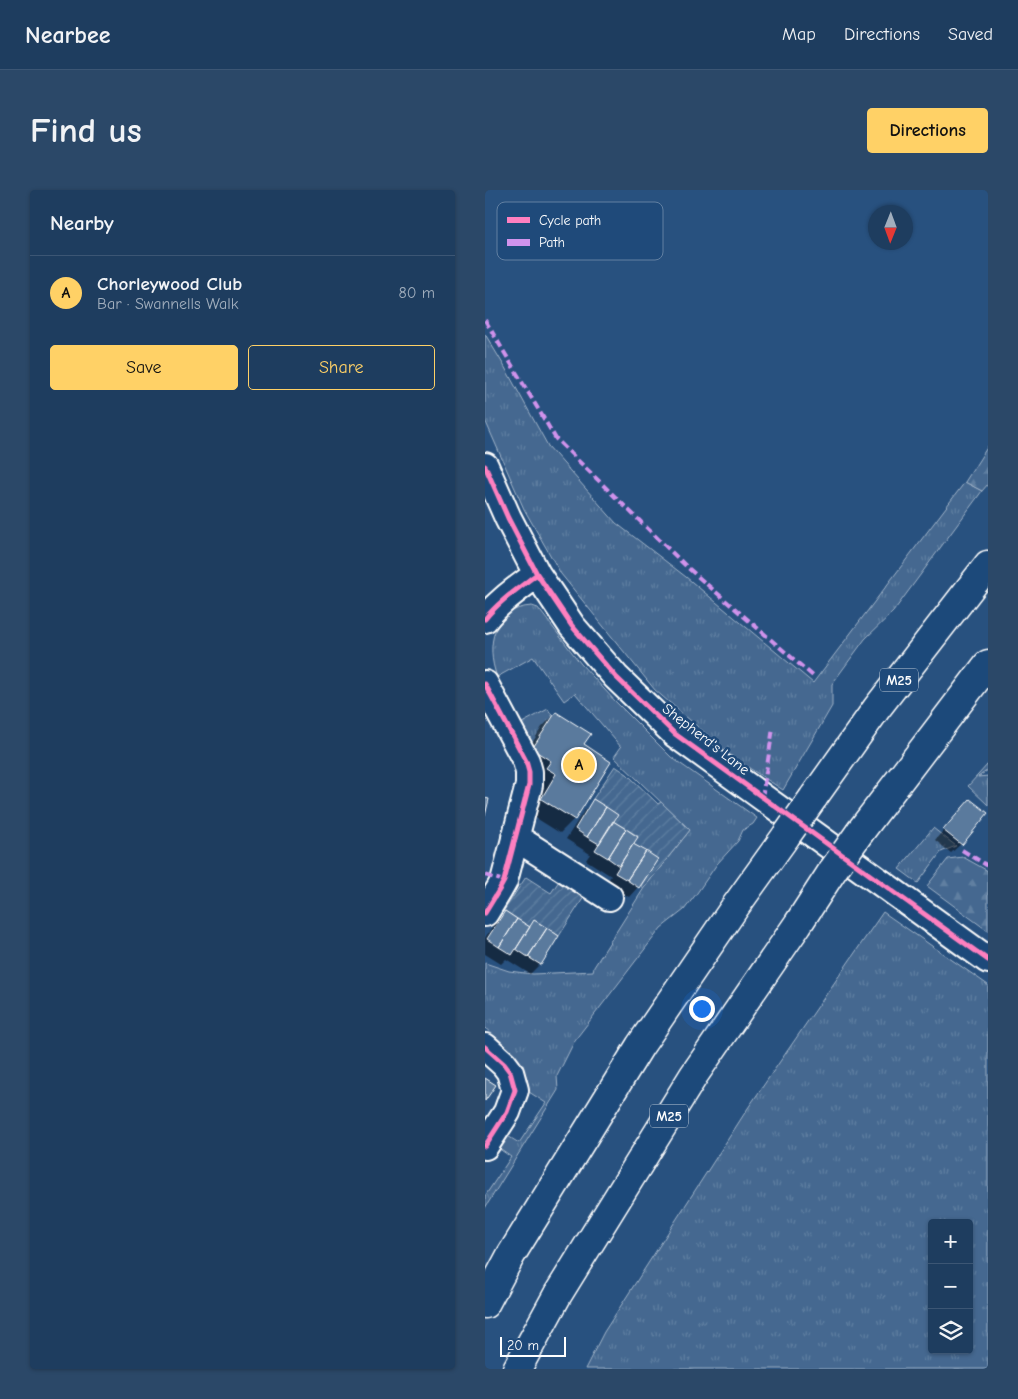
<!DOCTYPE html>
<html lang="en">
<head>
<meta charset="utf-8">
<style>
  :root { --surface:#1e3d5f; --page:#2b4868; --text:#f1f3f6; --muted:#a1aebd; --line:#3c5674; --accent:#ffd166 }
  body { margin:0; font-family:"Comic Neue",sans-serif; background:var(--page); color:var(--text) }
  .controls { position:absolute; right:15px; bottom:15px; display:grid; overflow:hidden; border-radius:5px; box-shadow:0 1px 4px #0004 }
  .controls button { width:45px; height:45px; display:grid; place-items:center; padding:0; border:0; border-bottom:1px solid var(--line); background:var(--surface); color:var(--text); font:25px sans-serif }
  .compass { position:absolute; left:383px; top:15px; width:45px; height:45px; border-radius:50%; background:var(--surface); box-shadow:0 1px 4px #0004; rotate:181deg }
  .scale { position:absolute; left:15px; bottom:12px; width:66px; box-sizing:border-box; padding-left:5px; border:2px solid #fff; border-top:0; font-size:14px; line-height:18px; white-space:nowrap; color:#fff; -webkit-text-stroke:4px #1f4a7a; paint-order:stroke }
  .you { position:absolute; left:216px; top:818px; width:18px; height:18px; margin:-12px; border:4px solid #fff; border-radius:50%; background:#1a73e8; box-shadow:0 0 0 8px #1a73e833 }
  .badge { display:grid; place-items:center; width:32px; height:32px; border-radius:50%; background:var(--accent); color:#111; font-size:16px; font-weight:700 }
  .pin { position:absolute; translate:-50% -50%; border:2px solid #fff; box-shadow:0 1px 5px #0006 }
  .list { margin:0; padding:0; list-style:none }
  h2 { display:flex; justify-content:space-between; align-items:center; height:65px; margin:0; padding:0 20px; font-size:21px }
  h2 small { font-size:16px; font-weight:400; color:var(--muted) }
  .list li { display:grid; grid-template-columns:32px 1fr auto; gap:15px; align-items:center; box-sizing:border-box; height:75px; padding:0 20px; border-top:1px solid var(--line) }
  .list b { display:block; font-size:19px; white-space:nowrap }
  .list p { margin:0; font-size:16px; white-space:nowrap; color:var(--muted) }
  .list em { font-size:16px; font-style:normal; color:var(--muted) }
  .actions { display:flex; gap:10px; padding:15px 20px }
  .actions a { flex:1; padding:11px 0; border:1px solid var(--accent); border-radius:5px; text-align:center; font-size:18px; color:var(--accent) }
  .actions .main { background:var(--accent); color:#111 }
  .icon { flex:none; width:28px; height:28px; fill:none; stroke:currentColor; stroke-width:2; stroke-linecap:round; stroke-linejoin:round }
  .map { position:relative; flex:none; width:503px; height:1179px; overflow:hidden; border-radius:5px }
  header { display:flex; align-items:center; gap:30px; box-sizing:border-box; height:70px; padding:0 25px; background:var(--surface); border-bottom:1px solid var(--line) }
  header strong { font-size:24px }
  nav { display:flex; gap:28px; margin-inline-start:auto; font-size:18px }
  .intro { display:flex; align-items:center; justify-content:space-between; box-sizing:border-box; height:120px; padding:0 30px }
  h1 { margin:0; font-size:35px }
  .button { padding:12px 22px; border-radius:5px; background:var(--accent); color:#111; font-size:18px; font-weight:700 }
  main { display:flex; gap:30px; padding:0 30px }
  aside { flex:1; background:var(--surface); border-radius:5px; box-shadow:0 1px 4px #0004 }
  .map>svg:first-child { display:block }
  .grass { fill:url(#grass-tufts); stroke:#a2b4c8; fill-rule:evenodd }
  .forest { fill:url(#forest-firs); stroke:#a2b4c8 }
  .garden { fill:url(#garden-furrows); stroke:#a2b4c8 }
  .shadow { fill:#0007 }
  .building { fill:#5a7a9d; stroke:#fff }
  .lines { fill:none; stroke-linecap:round; stroke-linejoin:round }
  .minor-casing { stroke:#fff; stroke-width:30 }
  .highway-casing { stroke:#fff; stroke-width:31 }
  .minor { stroke:#1f4a7a; stroke-width:26 }
  .highway { stroke:#1f4a7a; stroke-width:28 }
  .highway-bridge-casing { stroke:#fff; stroke-width:31; stroke-linecap:butt }
  .highway-bridge { stroke:#1f4a7a; stroke-width:28 }
  .quiet { stroke:#d193ec; stroke-width:4; stroke-dasharray:8 4; stroke-linecap:butt }
  .cycleway-casing { stroke:#1f4a7a; stroke-width:8 }
  .cycleway { stroke:#ff80c0; stroke-width:5 }
  .labels { text-anchor:middle; stroke-width:5; stroke-linejoin:round; paint-order:stroke }
  .shield { fill:#1f4a7a; stroke:#bcc9d7; stroke-width:1 }
  .shield-label { font-size:14px; font-weight:bold; fill:#fff }
  .street-label { font-size:15px; fill:#fff; stroke:#1f4a7a }
  .key { fill:#1f4a7a; stroke:#6280a2; stroke-width:1 }
  .key-label { font-size:14px; fill:#fff }
</style>
</head>
<body>
<header>
<strong>Nearbee</strong>
<nav><a>Map</a><a>Directions</a><a>Saved</a></nav>
</header>
<div class="intro"><h1>Find us</h1><a class="button">Directions</a></div>
<main>
<aside>
<h2>Nearby<small></small></h2>
<ul class="list">
<li><span class="badge">A</span><div><b>Chorleywood Club</b><p>Bar · Swannells Walk</p></div><em>80 m</em></li>
</ul>
<div class="actions"><a class="main">Save</a><a>Share</a></div>
</aside>
<div class="map">
<svg width="503" height="1179" viewBox="0 0 503 1179">
  <defs>
    <pattern id="grass-tufts" width="24" height="20" patternUnits="userSpaceOnUse" patternTransform="scale(1.25)"><rect width="24" height="20" fill="#446890"/><path d="M3 7l-1-3M5 7V3M7 7l1-3M15 17l-1-3M17 17v-4M19 17l1-3" fill="none" stroke="#607fa1"/></pattern>
    <pattern id="forest-firs" width="22" height="20" patternUnits="userSpaceOnUse" patternTransform="scale(1.25)"><rect width="22" height="20" fill="#446890"/><path d="M5 1l3.5 6h-7zM16 11l3.5 6h-7z" fill="#607fa1"/></pattern>
    <pattern id="garden-furrows" width="10" height="10" patternUnits="userSpaceOnUse" patternTransform="scale(1.25)"><rect width="10" height="10" fill="#446890"/><path d="M-1 1l2-2M0 10L10 0M9 11l2-2" fill="none" stroke="#607fa1"/></pattern>
  </defs>
  <rect width="100%" height="100%" fill="#28517f"/>
  <filter id="ink" filterUnits="userSpaceOnUse"><feTurbulence type="fractalNoise" baseFrequency=".02" numOctaves="2"/><feDisplacementMap in="SourceGraphic" scale="10" xChannelSelector="R" yChannelSelector="G"/><feConvolveMatrix kernelMatrix="1 2 1 2 8 2 1 2 1" color-interpolation-filters="sRGB"/></filter>
  <g filter="url(#ink)">
    <path class="grass" d="M0,144L18,174L63,256L131,333L201,387L328,493L480,292L497,301L408,422L380,449L347,494V516L298,600L249,568L170,500L76,384L39,319L0,230Z
      M47,416L53,418L96,474L131,512L186,567L272,628L268,634L258,640L253,651L232,674L212,703L199,720L176,738L90,850L72,886L73,900L0,1018V1006L26,967L13,958L21,945L34,953L61,913L44,902C42,872 22,856 0,838V773L24,781L48,784L108,781L109,777L159,698L205,640L129,567L136,557L90,503L79,511L48,467L12,487C0,455 8,418 47,416Z
      M63,519L68,527L49,556L37,533Z
      M503,574V580L493,587L503,586V615L483,596Z
      M448,638L471,656L456,662L433,693L414,679Z
      M398,722L503,795V1179H100L119,1142L263,918ZM447,1033H484V1160H447Z"/>
    <path class="forest" d="M503,256V294L497,301L480,292Z
      M478,667L503,681V741L442,696L463,669Z"/>
    <path class="garden" d="M130,576L142,584L173,614L176,612L205,640L159,698L156,696L172,669L148,654L153,646L128,631L132,625L108,609Z
      M41,687L66,703L74,691L99,707L74,746L50,730L45,737L20,721L18,722Z"/>
    <path class="shadow" d="M71,523L89,629L75,643L43,623L58,599L49,592L34,574L57,537Z
      M485,610L476,654L466,663L450,650Z
      M109,611L147,654L153,697L144,707L121,693L126,686L101,670L105,664L81,649L99,621Z
      M20,723L43,738L50,731L73,746L55,774L45,784L21,769L16,774L0,764V748L10,732Z"/>
    <path class="building" d="M71,522L106,544L99,554L126,572L90,630L56,609L71,584L61,578L66,571L47,559Z
      M0,608L4,609L0,626Z
      M108,609L121,617L102,647L90,639Z
      M485,609L503,623L477,655L458,640Z
      M121,617L133,625L114,654L102,647Z
      M128,631L141,639L123,668L110,660Z
      M141,639L153,647L134,676L123,668Z
      M148,654L161,661L142,690L130,683Z
      M161,661L173,669L154,698L142,690Z
      M20,721L32,729L14,757L2,749Z
      M32,729L45,737L27,765L14,757Z
      M49,730L62,738L43,767L31,759Z
      M62,738L74,746L56,775L43,767Z
      M0,888L11,895L0,911Z"/>
    <g class="lines">
      <g class="minor-casing">
        <path id="minor" d="M0,276L23,328L52,384L87,436L131,487L190,544L503,770
          M0,429C14,411 34,398 52,384
          M0,494L41,571L44,582V595L19,691L14,700L0,723
          M30,647L124,707
          M0,857L19,874L25,882L30,900L22,922L0,956"/>
      </g>
      <g class="highway-casing">
        <path id="highway" d="M328,608L392,518L503,375
          M375,642L503,474
          M0,1114L26,1065L155,856L250,717L301,646
          M32,1179L73,1104L209,885L313,734L348,680"/>
      </g>
      <use href="#minor" class="minor"/>
      <use href="#highway" class="highway"/>
      <g class="highway-bridge-casing">
        <path id="highway-bridge" d="M301,646L328,608
          M348,680L375,642"/>
      </g>
      <use href="#highway-bridge" class="highway-bridge"/>
      <path class="quiet" d="M0,130L71,249L203,378L328,486
        M277,608L288,538
        M477,660L503,676
        M0,685L19,691"/>
      <g class="cycleway-casing">
        <path id="cycleway" d="M0,276L23,328L52,384L87,436L131,487L190,544L503,770
          M0,429C14,411 34,398 52,384
          M0,494L41,571L44,582V595L19,691L14,700L0,723
          M0,857L19,874L25,882L30,900L22,922L0,956"/>
      </g>
      <use href="#cycleway" class="cycleway"/>
    </g>
  </g>
  <g class="labels">
    <g class="shield">
      <rect x="395" y="478.5" width="38" height="23" rx="4"/>
      <rect x="165" y="914.5" width="38" height="23" rx="4"/>
    </g>
    <g class="shield-label">
      <text x="414" y="495">M25</text>
      <text x="184" y="931">M25</text>
    </g>
    <g class="street-label">
      <text transform="translate(221 549) rotate(38)" y="5">Shepherd's Lane</text>
    </g>
  </g>
  <rect x="12" y="12" width="166" height="58" rx="8" class="key"/>
  <rect x="22" y="27" width="23" height="6" fill="#ff80c0"/>
  <rect x="22" y="49" width="23" height="7" fill="#d193ec"/>
  <g class="key-label">
    <text x="54" y="35">Cycle path</text>
    <text x="54" y="57">Path</text>
  </g>
</svg>
<div class="controls">
<button>+</button>
<button>−</button>
<button><svg class="icon" aria-label="layers" viewBox="0 0 24 24"><path d="M12 4l9 5-9 5-9-5zM3 14l9 5 9-5"/></svg></button>
</div>
<svg class="compass" viewBox="-18 -18 36 36"><path d="M0-13l5 13h-10z" fill="#e53935"/><path d="M0 13l5-13h-10z" fill="#a1aebd"/></svg>
<div class="scale">20 m</div>
<div class="you"></div>
<div class="pin badge" style="left:94px;top:575px">A</div>
</div>
</main>
</body>
</html>
